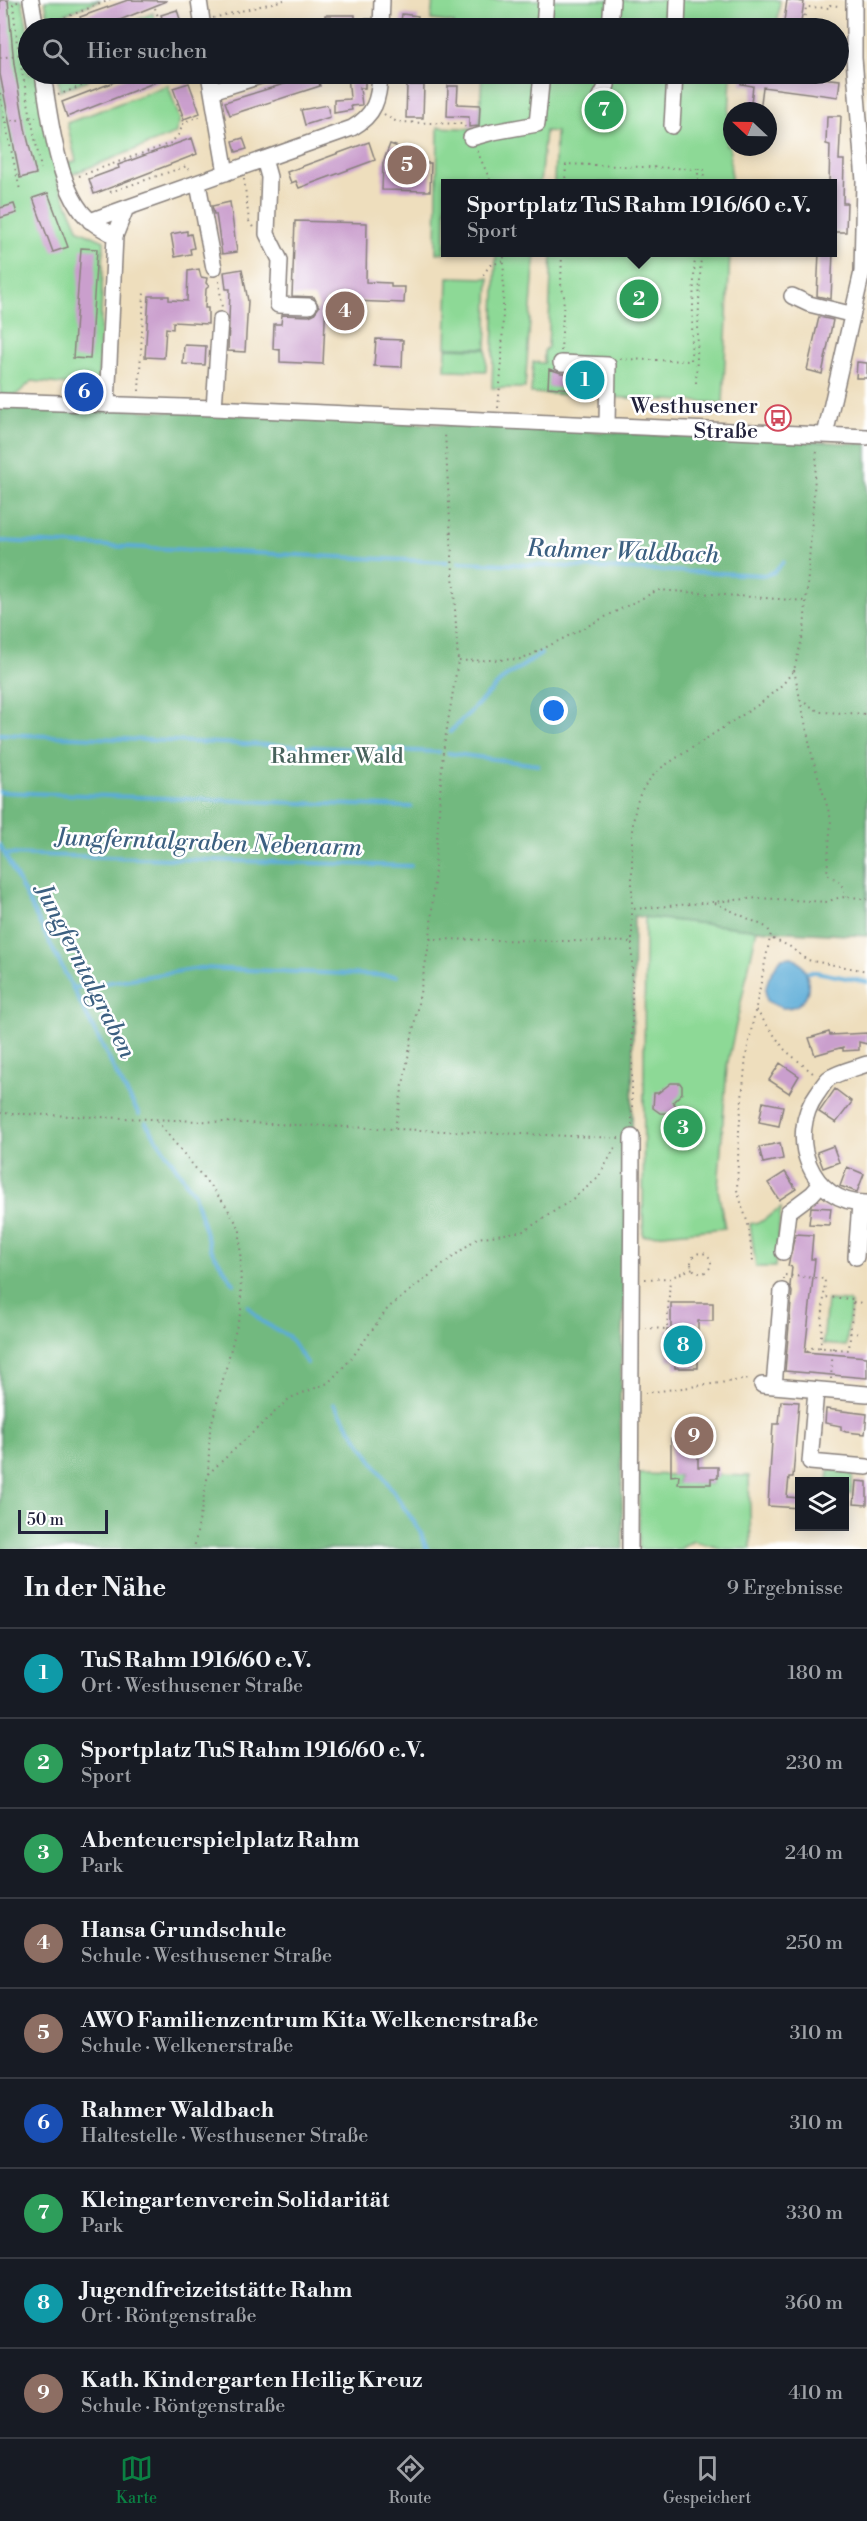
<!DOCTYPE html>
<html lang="de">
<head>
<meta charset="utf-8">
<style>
  :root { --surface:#171b24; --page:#20242c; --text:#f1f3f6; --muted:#9ea1a6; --line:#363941; --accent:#0b8043 }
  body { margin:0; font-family:"Libre Bodoni",serif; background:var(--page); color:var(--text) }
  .controls { position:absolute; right:18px; bottom:18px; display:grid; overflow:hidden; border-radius:0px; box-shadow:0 3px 15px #0003 }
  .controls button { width:54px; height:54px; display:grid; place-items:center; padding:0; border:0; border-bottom:2px solid var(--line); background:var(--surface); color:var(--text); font:30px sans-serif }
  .compass { position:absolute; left:723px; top:102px; width:54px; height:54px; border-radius:50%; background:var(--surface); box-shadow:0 3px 15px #0003; rotate:292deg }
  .scale { position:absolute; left:18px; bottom:15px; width:90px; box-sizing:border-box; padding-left:6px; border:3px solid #22223b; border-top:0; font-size:16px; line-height:21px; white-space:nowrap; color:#22223b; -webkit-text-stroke:4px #fff; paint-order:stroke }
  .you { position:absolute; left:554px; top:711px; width:21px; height:21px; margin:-15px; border:4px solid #fff; border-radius:50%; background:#1a73e8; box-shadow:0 0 0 9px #1a73e833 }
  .badge { display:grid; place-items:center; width:39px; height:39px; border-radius:50%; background:var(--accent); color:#fff; font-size:20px; font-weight:700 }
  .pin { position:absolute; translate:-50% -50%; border:3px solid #fff; box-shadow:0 2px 6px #0006 }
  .popup { position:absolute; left:441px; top:179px; width:396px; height:78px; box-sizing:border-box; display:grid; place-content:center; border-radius:0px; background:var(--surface); filter:drop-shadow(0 2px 4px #0005); font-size:20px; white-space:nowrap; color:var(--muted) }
  .popup b { font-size:22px; color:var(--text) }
  .popup::after { content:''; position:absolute; left:50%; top:100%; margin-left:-12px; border:12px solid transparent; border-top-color:var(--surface) }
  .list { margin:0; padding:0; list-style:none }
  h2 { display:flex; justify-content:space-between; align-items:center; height:78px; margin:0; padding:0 24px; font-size:26px }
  h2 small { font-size:20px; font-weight:400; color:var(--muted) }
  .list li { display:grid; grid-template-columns:39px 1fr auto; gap:18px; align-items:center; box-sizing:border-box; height:90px; padding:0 24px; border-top:2px solid var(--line) }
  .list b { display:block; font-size:22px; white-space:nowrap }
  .list p { margin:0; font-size:20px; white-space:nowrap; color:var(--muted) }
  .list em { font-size:20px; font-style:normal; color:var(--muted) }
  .icon { flex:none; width:33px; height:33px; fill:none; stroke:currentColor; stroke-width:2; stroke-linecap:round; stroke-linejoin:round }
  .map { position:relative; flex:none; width:867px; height:1549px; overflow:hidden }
  .search { position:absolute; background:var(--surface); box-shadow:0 3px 15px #0003; left:18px; right:18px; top:18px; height:66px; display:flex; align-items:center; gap:15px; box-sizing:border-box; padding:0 21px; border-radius:33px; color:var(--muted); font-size:22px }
  .sheet { height:888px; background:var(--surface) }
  nav { display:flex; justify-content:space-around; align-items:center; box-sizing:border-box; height:84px; border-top:2px solid var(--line); background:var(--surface); font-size:16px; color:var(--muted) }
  nav a { display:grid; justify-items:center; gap:3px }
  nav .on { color:var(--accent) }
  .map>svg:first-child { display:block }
  .green { fill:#8dd996; stroke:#587e68; stroke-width:1.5 }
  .forest { fill:#72b97f; stroke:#4a6e5d; stroke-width:1.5 }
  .water { fill:#5cacd7; stroke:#3f6789; stroke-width:1.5 }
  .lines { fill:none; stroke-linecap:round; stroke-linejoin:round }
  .stream { stroke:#5cacd7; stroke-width:4 }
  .building { fill:#ca9fcd }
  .minor-casing { stroke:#88807c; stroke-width:18 }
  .path { stroke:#88807c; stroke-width:2; stroke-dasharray:1.5 4.5; stroke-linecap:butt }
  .minor { stroke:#fff; stroke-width:15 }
  .labels { text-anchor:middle; stroke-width:5; stroke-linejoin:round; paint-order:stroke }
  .poi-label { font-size:22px; fill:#22223b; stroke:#fff; text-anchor:end }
  .park-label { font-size:22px; fill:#47625b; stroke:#fff }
  .water-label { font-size:24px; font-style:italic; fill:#3c6081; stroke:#fff }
</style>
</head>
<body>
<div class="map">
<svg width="867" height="1549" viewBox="0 0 867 1549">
  <rect width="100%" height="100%" fill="#fff"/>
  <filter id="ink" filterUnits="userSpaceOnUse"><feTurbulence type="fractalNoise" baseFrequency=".0167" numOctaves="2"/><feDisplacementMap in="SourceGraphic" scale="12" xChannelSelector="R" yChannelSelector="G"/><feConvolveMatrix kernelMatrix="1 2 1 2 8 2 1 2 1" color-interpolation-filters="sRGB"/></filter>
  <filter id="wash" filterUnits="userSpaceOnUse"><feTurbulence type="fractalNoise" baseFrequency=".008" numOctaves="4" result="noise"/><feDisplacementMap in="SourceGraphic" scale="24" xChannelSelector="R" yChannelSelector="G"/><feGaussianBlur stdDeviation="1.35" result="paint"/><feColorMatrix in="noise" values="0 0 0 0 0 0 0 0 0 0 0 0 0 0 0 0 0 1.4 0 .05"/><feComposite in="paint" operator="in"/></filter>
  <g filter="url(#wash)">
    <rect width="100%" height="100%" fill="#eedebd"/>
    <path class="green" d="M0,0H22L28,31V74H37L59,185L79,230L104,241L98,388L32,381L16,395L0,394Z
      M45,0H101L49,20Z
      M433,0H780L777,28H453L454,23L431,20Z
      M153,13L157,28H118Z
      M57,74H102L60,91Z
      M482,74H731L728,138L726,139V145L730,146L731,183H554L556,132L545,131L540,183L446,184L445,252L436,253L438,127L479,129Z
      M168,85L180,120L175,134L70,175L66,164L76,161L67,123Z
      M496,253H535L525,388H492Z
      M552,253H730L723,403L531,393L533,362L544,363V351L548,347Z
      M448,277L489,278L486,348L446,347Z
      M446,348L486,349V371L445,370Z
      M645,917L757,929L727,1066L718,1190L725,1228L643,1236Z
      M781,1208L775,1267H756L750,1224L762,1221Z
      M827,1300L848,1301L851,1304L846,1346L823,1344Z
      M829,1470L853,1472L851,1494L845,1493L844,1482H828Z
      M639,1474L679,1475L678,1483L711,1484V1478H717L718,1475L749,1476L751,1549H724L693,1541L680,1549H639Z"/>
    <path class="forest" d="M0,404L867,444V936L769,931L634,916L632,1137L620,1396L623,1549H0Z"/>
    <path class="water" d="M792,957C815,970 815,1008 784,1008C779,1008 772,1003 767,1001C762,985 772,970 782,958Z"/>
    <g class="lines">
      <path class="stream" d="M0,541L447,562
        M459,562L765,575L774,572L783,562
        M450,732L504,678L541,654
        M0,734L439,752
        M448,753L538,765
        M0,792L411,807
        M0,845L120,1081L139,1114
        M6,854L411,866
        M808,972H816L867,982
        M73,988L200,968L397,976
        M146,1123L194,1194L210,1248L234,1284
        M248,1306L261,1321L288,1336L307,1363
        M334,1404L420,1531L427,1549"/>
    </g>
    <g id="blocks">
      <path class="building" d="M0,0H8L14,64L25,128L36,174L20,178L0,74Z
        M128,0L167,1L100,28H62L81,20L80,17Z
        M787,0L804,2L800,28H783Z
        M177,10L183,28H165L161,15Z
        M402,14L418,16L417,28H400Z
        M325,15H355V19H372L371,28H325Z
        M135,74L174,75L67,117L62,102Z
        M317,74L320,86L230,115L225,102Z
        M348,74H365V88H360L362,105L351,106L352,110L334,113V100L350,99Z
        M777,74L840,80L838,97L763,87L760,111H750L753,86L741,84L742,76L776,79Z
        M189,83L200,113L184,119L173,88Z
        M407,85H424L423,118H406Z
        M448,86H458L457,104L480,105L479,126L469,127V117L447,116Z
        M327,105L330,117L305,125L301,110Z
        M827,116H841L839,160H844L843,203H847L846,232H832L833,188L832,183H829L830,145L826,144Z
        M192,138L197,154L94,194L89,179L119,168L118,165Z
        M243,138L247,149L236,152L233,141Z
        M369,142L375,160L299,188L296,181L291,183L287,172Z
        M390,144L423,156L420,163H431L430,191L382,190L383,163Z
        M48,193L68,247L53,252L33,198Z
        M230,202L237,252L222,254L216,214H214L212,206Z
        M14,204L17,213L0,218V208Z
        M295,221L367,223L366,282L391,283V287H405L404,303L326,300L323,364L280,362V350L273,349L274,324H281L282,315L309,316L314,314L319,307L314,297L292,296Z
        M187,231V235L191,234L194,248L190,249L191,254L175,257L171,234Z
        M81,248L97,249L90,359L73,358Z
        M819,252H833L831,299L817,296Z
        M199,269L201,277L207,278L206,283L209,286L206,289L205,308H208V324L173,322V329L166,328L164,358L145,357L149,296H169V300L187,301L188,271Z
        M242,269L248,301L245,352L228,351L230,289H226L224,272Z
        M819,317L833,320L822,374L807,370Z
        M376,339L403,340L402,367L374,366Z
        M184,345L206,346L205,365L183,364Z
        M857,362L867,363V378H856Z
        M549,369L561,373L598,374V391L548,387Z
        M829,1032L830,1035L867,1033V1044L859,1042V1050L843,1051V1047L815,1055L809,1038Z
        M780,1063L799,1076L789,1093L769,1080Z
        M671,1083H680L682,1086V1093L673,1102L682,1114L660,1113L653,1108L654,1093H658Z
        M835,1089L852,1102L836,1123L819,1112Z
        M763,1102L783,1106L779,1126L759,1122Z
        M780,1143L783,1159L763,1163L759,1147Z
        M833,1146L839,1162L823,1168L817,1152Z
        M847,1167L864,1174L857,1192L840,1186Z
        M785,1172L796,1189L779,1200L768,1183Z
        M811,1207L831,1208L829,1225L809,1224Z
        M795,1234L813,1235L811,1259H815L805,1352L867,1357V1378L785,1371L792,1292L790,1286L792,1267L788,1266Z
        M671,1303H713V1321H698V1368H675V1360H667V1330H671Z
        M781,1401L799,1402L793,1477H789L787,1497L800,1498V1508L768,1506L773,1424H779Z
        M826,1409L867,1414L865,1434L846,1432L841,1430V1426L825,1423Z
        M683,1436H698V1467H718V1478H711V1484H678L679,1475L671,1476V1438L683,1439Z
        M856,1481L867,1482V1505L854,1504Z"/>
    </g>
  </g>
  <g filter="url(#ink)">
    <use href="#blocks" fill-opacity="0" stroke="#88807c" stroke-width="1.5"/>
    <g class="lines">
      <g class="minor-casing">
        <path id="minor" d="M31,0L36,28
          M199,0L203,28
          M381,28L382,0
          M544,28L546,0
          M610,28L612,0
          M677,28L678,0
          M43,74C49,113 58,196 91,221C98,227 107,231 115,236
          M209,74L226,173
          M212,91L267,74
          M592,114L607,85L608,74
          M672,126L675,74
          M471,138L493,132L537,124L542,74
          M264,159L269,177L267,234L280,260L278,305L309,306
          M198,184L214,268
          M90,221L126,208
          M792,296L809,304L850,314
          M561,363L608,365L607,425
          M0,401L214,408L867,437
          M107,405L115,236L126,208L352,128C375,115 379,99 380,74
          M214,408L220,320
          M825,435L862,272L864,181L854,58V0
          M867,1064C856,1068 838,1072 828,1079C824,1083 820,1090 817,1094C786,1136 810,1204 867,1203
          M783,1252L788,1212L812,1194L821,1184
          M856,1257L860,1203
          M762,1385L867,1394
          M774,1386L782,1291
          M816,1390L810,1462L867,1467
          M630,1549L632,1137"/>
      </g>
      <path class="path" d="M18,2L13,3L17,44L22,54L21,66L41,169
        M155,8L162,28
        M213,18L284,0
        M48,24L110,0
        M803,28L806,7L830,8V5L839,6
        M0,58L28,53
        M0,93L5,122L36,117
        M58,95L113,74
        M177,103L184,122
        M384,114L397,122L463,124L465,127
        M5,122L20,190
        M477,151L492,184
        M698,169H704L703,184
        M79,176L171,143L179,134L184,122L202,116
        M244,179L249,221L254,229
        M565,184L566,164L698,169V184
        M110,192L187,166L189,171
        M483,275L490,265L505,261
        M219,281L222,308
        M561,351L564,296L561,284L562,252
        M620,359L691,361L695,252
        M696,383L701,252
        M139,391L144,292
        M498,408L502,361L504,252
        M459,661L523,659L658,590L805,601
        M794,670L813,760L831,819L827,874L841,883L846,897
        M800,700L820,712L867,714
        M715,903L766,927L771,933L746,1056L739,1131L737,1190L748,1224L753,1262
        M634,909L758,898L828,902C839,895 854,897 867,899
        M430,939L634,942
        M773,939L789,946L807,960L867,971
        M756,1010L785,1050L814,1074
        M0,1113L620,1138
        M157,1121L224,1203L240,1229L241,1310L210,1430L208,1474L194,1549
        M632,1125V831C636,801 638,789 661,768L761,703L783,684L794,670L804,631L817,449
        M395,1128L430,939L443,752L458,661L445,433
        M691 1263a10 10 0 1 1 20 0a10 10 0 1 1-20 0Z
        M645,1279L670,1278L693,1268
        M784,1280V1275L825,1279L824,1297
        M853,1302L864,1303
        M645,1328L667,1329L670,1278
        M850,1333L861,1334
        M807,1352L813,1347L849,1350L853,1299L824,1297L820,1348
        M831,1379L833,1346
        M645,1393L749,1379
        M208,1474L290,1398L328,1383L351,1359L388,1308L477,1238L524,1231L570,1201L598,1178L617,1144"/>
      <use href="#minor" class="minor"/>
    </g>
  </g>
  <defs>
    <g id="bus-ring" transform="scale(1.35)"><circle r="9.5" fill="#fff" stroke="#d1495b" stroke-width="1.5"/><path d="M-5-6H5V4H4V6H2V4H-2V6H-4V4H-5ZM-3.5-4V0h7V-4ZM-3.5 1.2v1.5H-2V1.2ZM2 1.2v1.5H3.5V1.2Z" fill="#d1495b"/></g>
  </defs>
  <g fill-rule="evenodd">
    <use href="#bus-ring" x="778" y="418"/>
  </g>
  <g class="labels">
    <g class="poi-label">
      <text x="758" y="413">Westhusener<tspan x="758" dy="25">Straße</tspan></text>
    </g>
    <g class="park-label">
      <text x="337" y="763">Rahmer Wald</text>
    </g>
    <g class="water-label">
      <text transform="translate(623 551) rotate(2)" y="8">Rahmer Waldbach</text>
      <text transform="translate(209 842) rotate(2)" y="8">Jungferntalgraben Nebenarm</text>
      <text transform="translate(86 971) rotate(63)" y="8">Jungferntalgraben</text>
    </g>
  </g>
</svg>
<div class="controls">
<button><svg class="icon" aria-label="layers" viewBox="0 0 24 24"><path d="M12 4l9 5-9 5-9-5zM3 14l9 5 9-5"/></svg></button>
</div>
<svg class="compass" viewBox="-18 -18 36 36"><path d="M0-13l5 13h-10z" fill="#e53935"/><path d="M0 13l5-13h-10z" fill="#9ea1a6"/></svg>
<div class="scale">50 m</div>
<div class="you"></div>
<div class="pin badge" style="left:585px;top:380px;background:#0f9aa8">1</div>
<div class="pin badge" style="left:639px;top:299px;background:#2e9e5b">2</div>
<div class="popup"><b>Sportplatz TuS Rahm 1916/60 e.V.</b>Sport</div>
<div class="pin badge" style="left:683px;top:1128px;background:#2e9e5b">3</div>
<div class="pin badge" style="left:345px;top:311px;background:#8d6e63">4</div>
<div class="pin badge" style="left:407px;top:165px;background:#8d6e63">5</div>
<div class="pin badge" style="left:84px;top:392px;background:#1a4fb4">6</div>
<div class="pin badge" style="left:604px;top:110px;background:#2e9e5b">7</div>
<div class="pin badge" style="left:683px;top:1345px;background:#0f9aa8">8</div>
<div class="pin badge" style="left:694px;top:1436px;background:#8d6e63">9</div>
<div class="search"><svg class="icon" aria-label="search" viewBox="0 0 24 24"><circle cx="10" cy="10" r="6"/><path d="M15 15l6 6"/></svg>Hier suchen</div>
</div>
<section class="sheet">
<h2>In der Nähe<small>9 Ergebnisse</small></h2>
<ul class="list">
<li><span class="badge" style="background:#0f9aa8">1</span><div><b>TuS Rahm 1916/60 e.V.</b><p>Ort · Westhusener Straße</p></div><em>180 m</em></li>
<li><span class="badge" style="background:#2e9e5b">2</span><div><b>Sportplatz TuS Rahm 1916/60 e.V.</b><p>Sport</p></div><em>230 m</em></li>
<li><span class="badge" style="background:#2e9e5b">3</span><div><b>Abenteuerspielplatz Rahm</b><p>Park</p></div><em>240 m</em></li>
<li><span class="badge" style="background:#8d6e63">4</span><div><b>Hansa Grundschule</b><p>Schule · Westhusener Straße</p></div><em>250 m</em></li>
<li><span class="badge" style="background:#8d6e63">5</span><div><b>AWO Familienzentrum Kita Welkenerstraße</b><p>Schule · Welkenerstraße</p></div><em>310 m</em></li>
<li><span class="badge" style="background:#1a4fb4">6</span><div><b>Rahmer Waldbach</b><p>Haltestelle · Westhusener Straße</p></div><em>310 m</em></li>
<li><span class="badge" style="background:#2e9e5b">7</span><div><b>Kleingartenverein Solidarität</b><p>Park</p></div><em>330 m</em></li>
<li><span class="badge" style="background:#0f9aa8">8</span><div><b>Jugendfreizeitstätte Rahm</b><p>Ort · Röntgenstraße</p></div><em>360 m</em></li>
<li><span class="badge" style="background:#8d6e63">9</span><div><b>Kath. Kindergarten Heilig Kreuz</b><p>Schule · Röntgenstraße</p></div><em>410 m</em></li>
</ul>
</section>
<nav>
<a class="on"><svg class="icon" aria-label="map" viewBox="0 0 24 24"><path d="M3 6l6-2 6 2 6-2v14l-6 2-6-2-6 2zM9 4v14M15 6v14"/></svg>Karte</a>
<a><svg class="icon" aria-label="directions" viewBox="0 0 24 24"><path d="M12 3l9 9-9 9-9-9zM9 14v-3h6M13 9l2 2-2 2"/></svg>Route</a>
<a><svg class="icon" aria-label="saved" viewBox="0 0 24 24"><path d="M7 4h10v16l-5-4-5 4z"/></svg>Gespeichert</a>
</nav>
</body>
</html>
